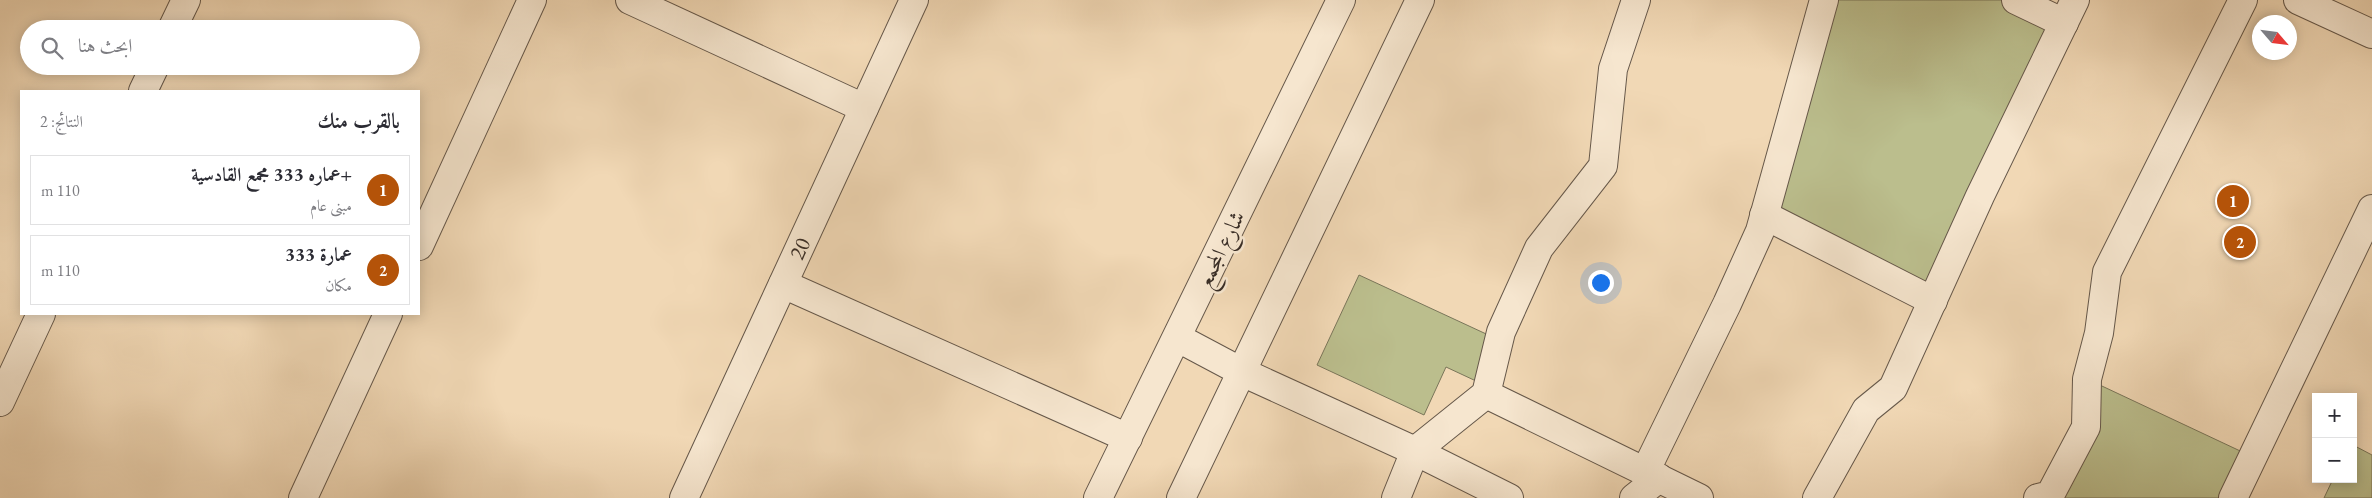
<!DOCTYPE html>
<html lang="ar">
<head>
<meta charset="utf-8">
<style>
  :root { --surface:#fff; --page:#f7f7f7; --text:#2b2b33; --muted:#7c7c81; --line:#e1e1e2; --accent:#b45309 }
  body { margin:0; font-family:"EB Garamond",Amiri,serif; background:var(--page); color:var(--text); direction:rtl }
  .controls { position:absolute; right:15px; bottom:15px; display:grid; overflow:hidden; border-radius:0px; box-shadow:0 2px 12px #0003 }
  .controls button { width:45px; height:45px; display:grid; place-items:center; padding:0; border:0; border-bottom:1px solid var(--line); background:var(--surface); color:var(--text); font:25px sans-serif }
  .compass { position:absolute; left:2252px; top:15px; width:45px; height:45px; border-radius:50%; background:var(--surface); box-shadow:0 2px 12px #0003; rotate:118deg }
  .you { position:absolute; left:1600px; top:282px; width:18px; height:18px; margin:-12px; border:4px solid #fff; border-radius:50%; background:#1a73e8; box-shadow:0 0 0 8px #1a73e833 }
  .badge { display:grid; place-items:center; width:32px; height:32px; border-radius:50%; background:var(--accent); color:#fff; font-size:16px; font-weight:700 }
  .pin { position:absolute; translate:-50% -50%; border:2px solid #fff; box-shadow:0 1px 5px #0006 }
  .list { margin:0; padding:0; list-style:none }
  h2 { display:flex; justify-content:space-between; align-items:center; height:65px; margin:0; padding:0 20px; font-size:21px }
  h2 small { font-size:16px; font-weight:400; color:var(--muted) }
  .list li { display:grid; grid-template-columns:32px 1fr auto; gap:15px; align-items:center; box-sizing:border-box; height:70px; margin:0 10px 10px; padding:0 10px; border:1px solid var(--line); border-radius:0px }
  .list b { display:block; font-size:19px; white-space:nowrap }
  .list p { margin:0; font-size:16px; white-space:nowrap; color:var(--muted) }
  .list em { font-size:16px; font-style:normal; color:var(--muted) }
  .icon { flex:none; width:28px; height:28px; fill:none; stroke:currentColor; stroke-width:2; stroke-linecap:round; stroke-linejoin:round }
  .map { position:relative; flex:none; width:2372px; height:498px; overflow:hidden; direction:ltr }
  .search { position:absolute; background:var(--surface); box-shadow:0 2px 12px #0003; left:20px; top:20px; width:400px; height:55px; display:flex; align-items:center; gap:12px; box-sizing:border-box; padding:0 18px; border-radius:28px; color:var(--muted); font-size:19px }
  .panel { position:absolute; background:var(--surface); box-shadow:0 2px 12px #0003; left:20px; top:90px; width:400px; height:225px; border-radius:0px; direction:rtl }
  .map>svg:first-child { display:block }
  .green { fill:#bbbe8d; stroke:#7a765a }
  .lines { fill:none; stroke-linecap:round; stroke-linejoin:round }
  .minor-casing { stroke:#66584a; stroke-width:30 }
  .tertiary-casing { stroke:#66584a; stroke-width:30 }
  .minor { stroke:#f6e6cf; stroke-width:28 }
  .tertiary { stroke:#f6e6cf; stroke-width:28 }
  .labels { text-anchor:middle; stroke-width:5; stroke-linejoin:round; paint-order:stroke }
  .street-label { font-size:22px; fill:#382d26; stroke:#f6e6cf }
</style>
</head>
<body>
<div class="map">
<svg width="2372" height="498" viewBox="0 0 2372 498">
  <rect width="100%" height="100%" fill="#f1d8b5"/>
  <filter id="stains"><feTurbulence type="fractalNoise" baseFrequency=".004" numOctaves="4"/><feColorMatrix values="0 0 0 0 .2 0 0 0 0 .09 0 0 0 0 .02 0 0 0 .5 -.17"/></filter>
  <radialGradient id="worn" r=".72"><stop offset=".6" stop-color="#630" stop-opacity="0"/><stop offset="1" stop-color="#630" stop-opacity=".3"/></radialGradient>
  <path class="green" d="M1824,0H2016L2064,23L1933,301L1764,215Z
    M1359,275L1497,339L1476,381L1446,367L1424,415L1317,365Z
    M2087,379L2253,457L2233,498H2038L2050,495Z
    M2353,445L2372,455V498H2324L2333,479H2353Z"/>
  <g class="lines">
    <g class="minor-casing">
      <g id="minor">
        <path d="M630,0L864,108"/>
        <path d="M2016,0L2064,23"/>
        <path d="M2298,0L2372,34"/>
        <path d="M172,29L186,0"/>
        <path d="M143,91L155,66"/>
        <path d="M1764,215L1933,301"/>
        <path d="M419,246L532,0"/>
        <path d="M783,284L1128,438"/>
        <path d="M1242,372L1415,451L1509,498"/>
        <path d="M1486,394L1699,498"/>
        <path d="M0,402L41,314"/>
        <path d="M1645,472L1727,304L1760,231L1824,0"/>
        <path d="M303,498L388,314"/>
        <path id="s1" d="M684,498L914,0"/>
        <path d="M1396,498L1415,451L1486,394L1501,332L1539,248L1603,166L1613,69L1636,0"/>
        <path d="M1634,498L1659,478"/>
        <path d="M1817,498L1866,410L1893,388L1980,196L2075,0"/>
        <path d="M2038,498L2050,495L2086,427L2087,379L2099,333L2107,272L2243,0"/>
        <path d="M2233,498L2372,209"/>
      </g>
    </g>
    <g class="tertiary-casing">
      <path id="tertiary" d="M1178,338L1242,372
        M1098,498L1341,0
        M1181,498L1420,0"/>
    </g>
    <use href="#minor" class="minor"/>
    <use href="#tertiary" class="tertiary"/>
  </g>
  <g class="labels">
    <g class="street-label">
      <text dy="8" stroke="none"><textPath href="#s1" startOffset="275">20</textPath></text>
      <text transform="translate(1220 249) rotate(-64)" y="8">شارع المجمع</text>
    </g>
  </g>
  <rect width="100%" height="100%" filter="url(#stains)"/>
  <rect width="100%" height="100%" fill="url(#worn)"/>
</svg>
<div class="controls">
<button>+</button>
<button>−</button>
</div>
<svg class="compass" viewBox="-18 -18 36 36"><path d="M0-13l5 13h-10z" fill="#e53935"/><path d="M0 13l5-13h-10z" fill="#7c7c81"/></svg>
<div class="you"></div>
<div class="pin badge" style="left:2233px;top:201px">1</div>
<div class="pin badge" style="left:2240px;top:242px">2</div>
<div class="search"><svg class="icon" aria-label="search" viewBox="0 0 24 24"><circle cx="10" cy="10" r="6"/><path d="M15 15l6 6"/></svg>ابحث هنا</div>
<section class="panel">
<h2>بالقرب منك<small>النتائج: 2</small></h2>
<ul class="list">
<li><span class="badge">1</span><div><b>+عماره 333 مجمع القادسية</b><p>مبنى عام</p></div><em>110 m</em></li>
<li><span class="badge">2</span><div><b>عمارة 333</b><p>مكان</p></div><em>110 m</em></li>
</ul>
</section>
</div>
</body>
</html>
